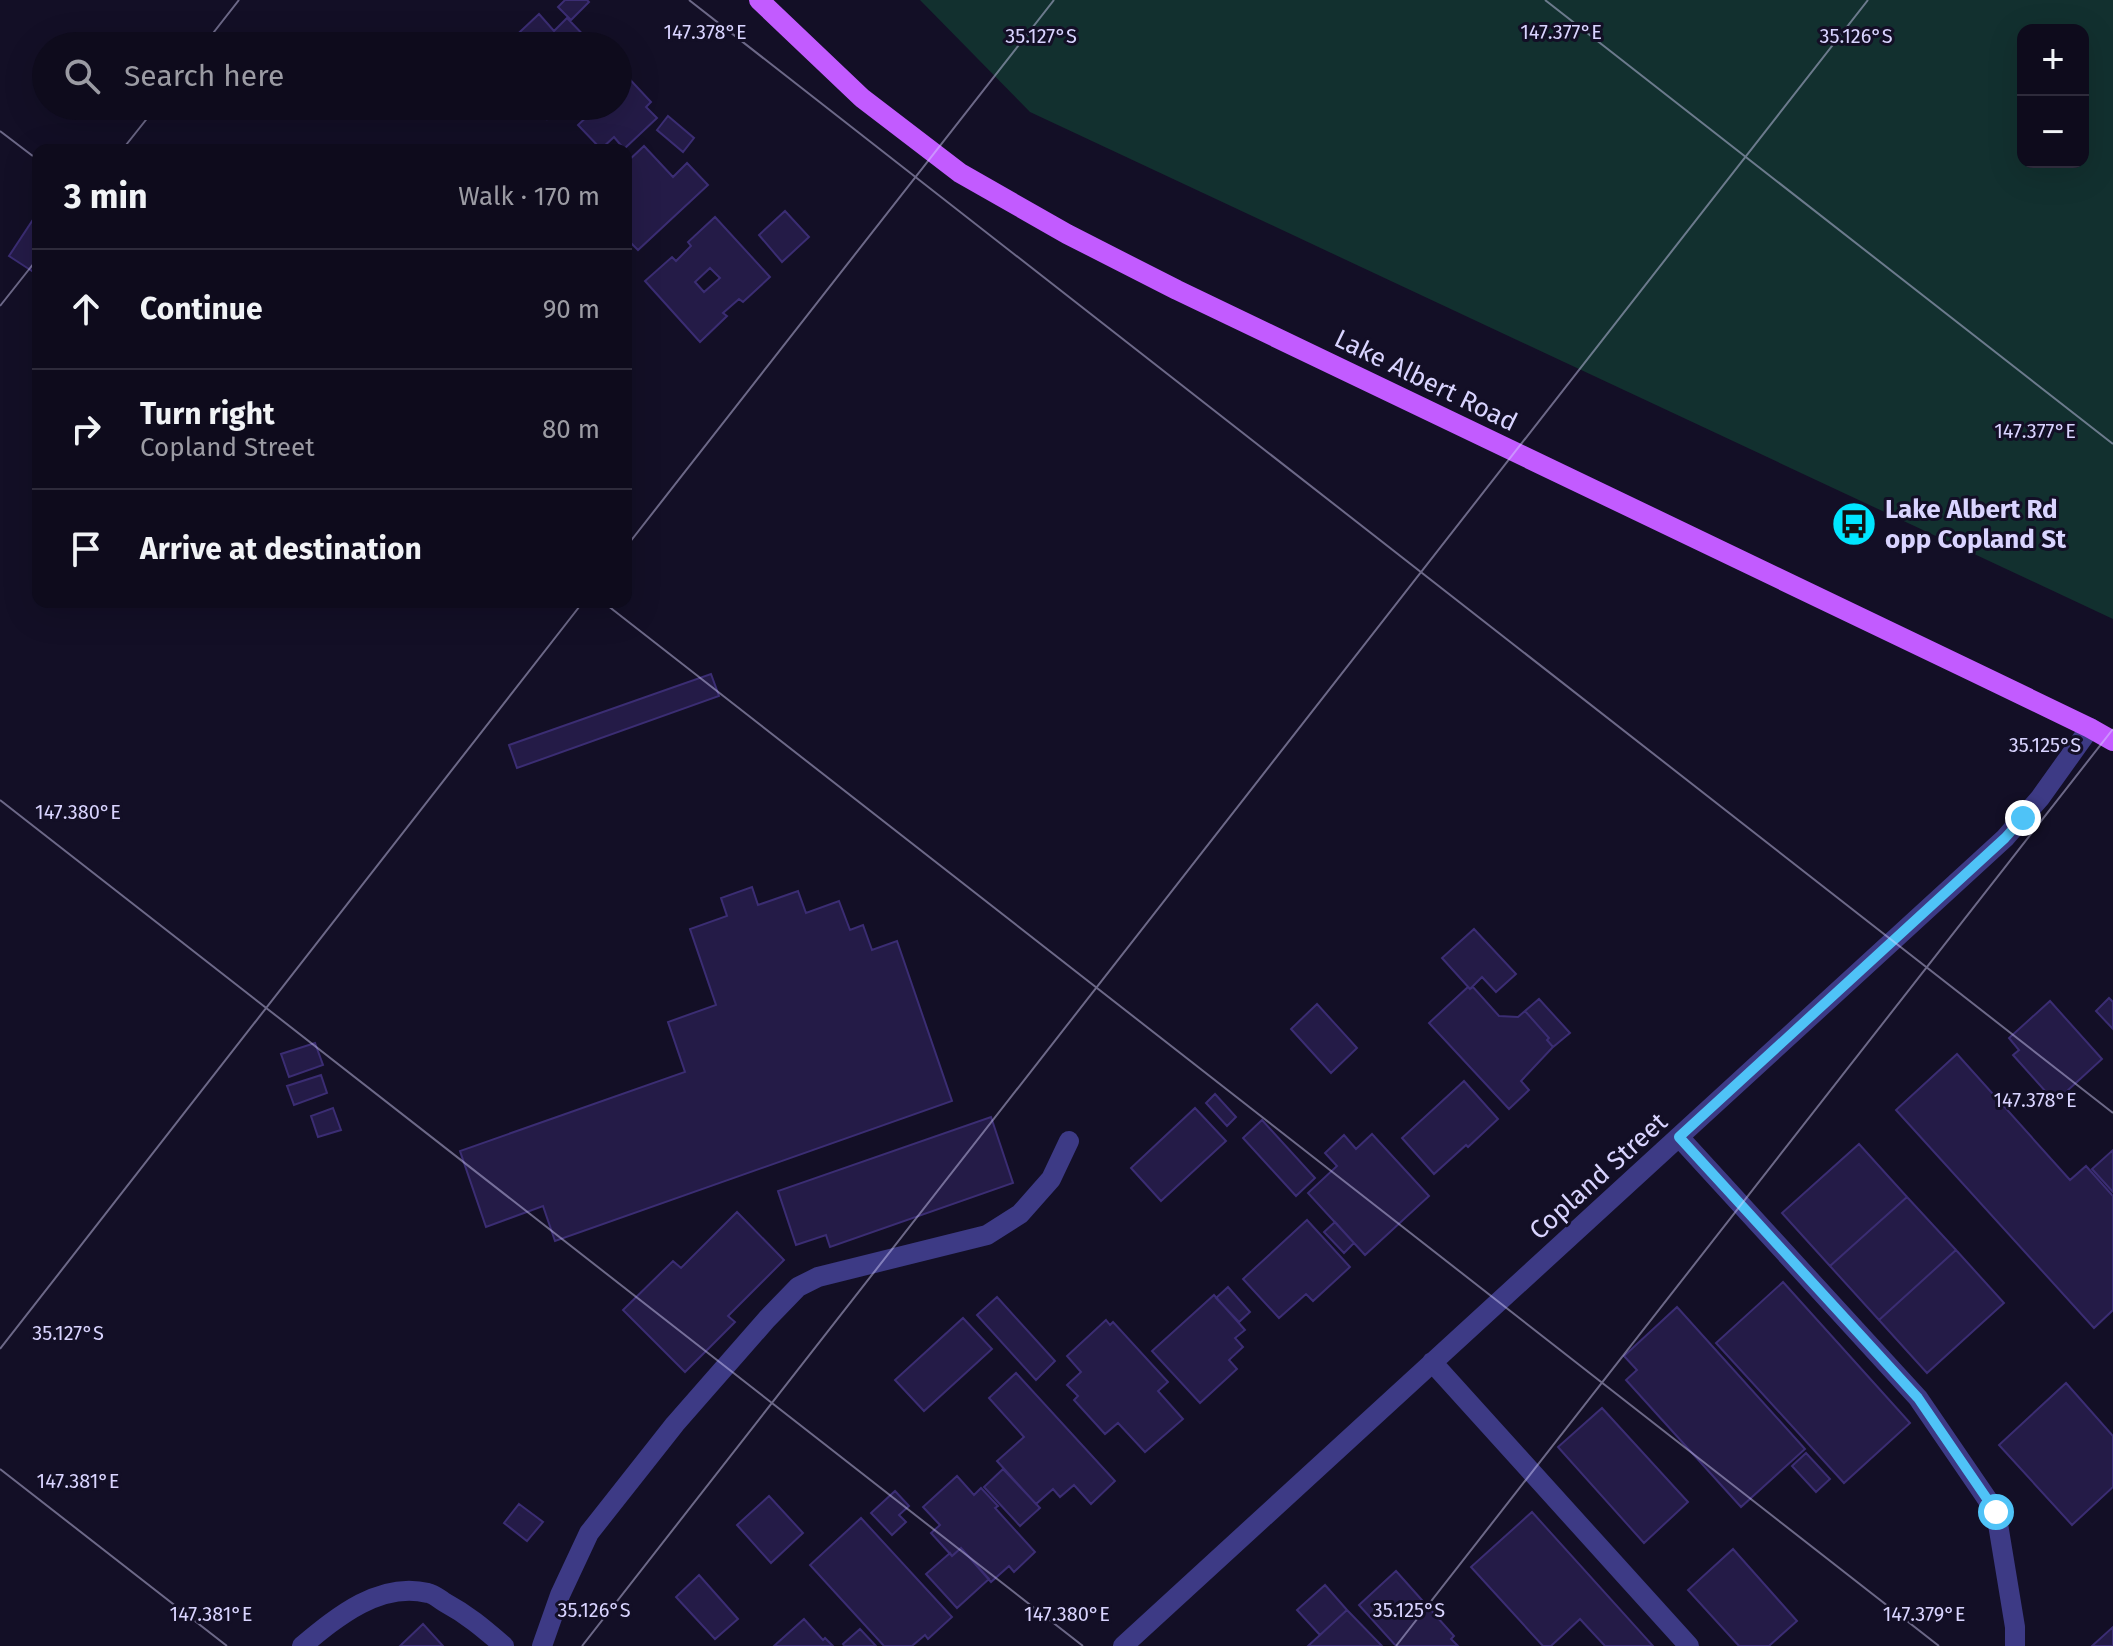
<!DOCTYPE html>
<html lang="en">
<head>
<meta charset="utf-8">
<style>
  :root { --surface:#0e0b1c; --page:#1c1929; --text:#f1f3f6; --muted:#9b9ba3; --line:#2e2b3b }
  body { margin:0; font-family:"Fira Sans",sans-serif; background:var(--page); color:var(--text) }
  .controls { position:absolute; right:24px; top:24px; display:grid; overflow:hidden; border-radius:16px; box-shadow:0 8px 32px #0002 }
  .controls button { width:72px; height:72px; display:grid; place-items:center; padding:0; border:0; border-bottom:2px solid var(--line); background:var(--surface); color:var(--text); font:40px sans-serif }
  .stop { position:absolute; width:24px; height:24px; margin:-18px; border:6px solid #4fc3f7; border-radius:50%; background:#fff }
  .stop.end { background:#4fc3f7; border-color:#fff; box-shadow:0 2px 8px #0008 }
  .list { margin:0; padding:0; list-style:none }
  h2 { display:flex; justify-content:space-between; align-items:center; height:104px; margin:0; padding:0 32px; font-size:34px }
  h2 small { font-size:26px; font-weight:400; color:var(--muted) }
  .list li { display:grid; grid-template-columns:52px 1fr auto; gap:24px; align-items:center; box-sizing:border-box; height:120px; padding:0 32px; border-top:2px solid var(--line) }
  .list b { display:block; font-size:30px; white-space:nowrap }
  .list p { margin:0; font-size:26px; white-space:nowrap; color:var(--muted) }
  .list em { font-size:26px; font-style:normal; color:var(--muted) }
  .icon { flex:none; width:44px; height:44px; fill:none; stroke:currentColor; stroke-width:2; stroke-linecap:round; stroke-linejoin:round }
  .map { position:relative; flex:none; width:2113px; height:1646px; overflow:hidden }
  .search { position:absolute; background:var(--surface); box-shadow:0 8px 32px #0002; left:32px; top:32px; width:600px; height:88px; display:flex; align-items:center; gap:20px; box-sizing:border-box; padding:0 28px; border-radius:44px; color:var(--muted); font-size:30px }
  .panel { position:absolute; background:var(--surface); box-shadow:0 8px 32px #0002; left:32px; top:144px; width:600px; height:464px; border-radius:16px }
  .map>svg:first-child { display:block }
  .green { fill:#12302f; fill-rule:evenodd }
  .building { fill:#241b47; stroke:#3b2d73; stroke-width:2; fill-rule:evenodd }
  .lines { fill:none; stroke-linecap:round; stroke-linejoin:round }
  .minor { stroke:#3d3a85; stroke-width:20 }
  .major { stroke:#c25bff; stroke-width:20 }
  .route { stroke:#4fc3f7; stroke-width:10 }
  .ticks { fill:none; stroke:#d9d4ff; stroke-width:2; stroke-opacity:0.45 }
  .labels { text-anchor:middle; stroke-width:6; stroke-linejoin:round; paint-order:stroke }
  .street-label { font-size:26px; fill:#d9d4ff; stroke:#130f26 }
  .poi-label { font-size:26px; font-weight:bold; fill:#d9d4ff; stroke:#130f26; text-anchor:start }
  .ticks-label { font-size:20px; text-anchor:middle; fill:#d9d4ff; stroke:#130f26; stroke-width:6; stroke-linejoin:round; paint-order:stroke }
</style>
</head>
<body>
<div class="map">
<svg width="2113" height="1646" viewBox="0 0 2113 1646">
  <rect width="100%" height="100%" fill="#130f26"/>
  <path class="green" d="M920,0H2113V619L1030,112ZM2023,30H2083V162H2023Z"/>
  <path class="building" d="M565,0H587L589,2L571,20L558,7Z
    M539,14L554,31L567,18L593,45L505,46Z
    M622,71L651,102L646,107L657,118L624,149L614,137L601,149L578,125L591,113L585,106H618V75Z
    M535,106H561L547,119Z
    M668,116L694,138L683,152L657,130Z
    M644,146L673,177L687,163L708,185L638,250L626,238V163Z
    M38,165V275L9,256L38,212L34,166Z
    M785,211L809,237L782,262L759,235Z
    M715,217L770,277L743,302L739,299L723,313L727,316L700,342L645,281L672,257L676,261L691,246L688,242ZM710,268L720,278L704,292L695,282Z
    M711,674L719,696L517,768L509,745Z
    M752,887L758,905L798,891L806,913L839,901L850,930L863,925L872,950L897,941L952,1101L555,1241L543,1206L486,1227L460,1151L685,1072L668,1022L716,1005L690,929L727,916L721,898Z
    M1474,929L1516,974L1496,992L1482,977L1470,989L1442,958Z
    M1468,987L1470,989L1473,987L1499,1016L1518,1017L1525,1011L1549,1038L1547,1040L1553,1047L1521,1081L1529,1090L1509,1109L1429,1023Z
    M2109,998L2113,1002V1029L2096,1011Z
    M1539,999L1570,1033L1553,1047L1547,1040L1549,1038L1525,1011Z
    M2050,1001L2102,1059L2055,1102L2013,1055L2019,1050L2009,1038Z
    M1317,1004L1357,1048L1331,1073L1291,1029Z
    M315,1043L323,1065L289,1077L281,1054Z
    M1957,1054L2070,1180L2086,1166L2113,1196V1310L2094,1328L1896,1110Z
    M321,1075L327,1093L294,1105L287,1086Z
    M1464,1081L1498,1119L1468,1147L1466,1145L1434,1174L1402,1138Z
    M1215,1094L1236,1117L1227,1126L1206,1103Z
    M333,1108L341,1130L318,1137L311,1116Z
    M1195,1108L1226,1141L1161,1201L1131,1168Z
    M991,1117L1013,1183L830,1247L826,1235L796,1245L778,1191Z
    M1262,1120L1315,1178L1296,1196L1243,1138Z
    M1372,1134L1429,1196L1365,1255L1308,1193L1337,1166L1325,1153L1344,1135L1356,1149Z
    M1859,1144L1907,1197L1830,1266L1782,1213Z
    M2113,1150V1192L2092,1169Z
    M1907,1197L1956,1250L1879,1320L1830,1266Z
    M737,1212L784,1260L728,1316L735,1322L685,1372L623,1310L673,1261L681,1268Z
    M1307,1220L1350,1267L1313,1301L1306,1294L1279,1318L1243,1279Z
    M1335,1222L1354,1243L1344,1253L1324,1232Z
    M1956,1250L2004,1303L1927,1373L1879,1320Z
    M1783,1282L1910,1423L1844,1483L1716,1343Z
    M1228,1287L1250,1312L1239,1322L1216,1298Z
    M1214,1295L1245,1330L1235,1338L1243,1347L1229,1360L1237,1369L1200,1403L1152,1351Z
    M997,1297L1055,1361L1036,1380L977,1315Z
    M1677,1307L1805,1449L1741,1507L1626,1380L1637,1370L1624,1356Z
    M963,1318L992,1349L924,1411L895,1380Z
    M1106,1320L1110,1325L1113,1322L1168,1382L1158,1391L1183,1419L1145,1452L1118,1423L1105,1434L1074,1400L1078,1396L1067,1385L1081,1372L1067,1356Z
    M1016,1373L1115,1481L1091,1504L1074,1485L1060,1497L1053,1489L1036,1504L997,1461L1024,1437L989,1398Z
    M2066,1383L2113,1436V1487L2072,1525L1999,1445Z
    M1602,1408L1688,1502L1644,1543L1558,1447Z
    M1806,1453L1830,1479L1816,1492L1792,1466Z
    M1003,1469L1040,1508L1020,1526L984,1487Z
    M957,1476L974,1495L981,1488L998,1506L995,1508L1035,1552L1014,1572L1009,1566L991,1582L961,1548L952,1556L931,1533L940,1525L923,1507Z
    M895,1491L909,1506L899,1515L906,1522L892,1535L871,1513Z
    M769,1496L803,1533L771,1563L737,1525Z
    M519,1504L543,1522L527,1541L504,1523Z
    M1532,1512L1653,1646H1605L1580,1619L1551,1646H1543L1471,1567Z
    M861,1518L952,1617L928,1639L925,1635L912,1646H884L810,1565Z
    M961,1548L989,1579L957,1608L926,1574L950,1553L952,1556Z
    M1733,1549L1797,1621L1769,1646H1739L1688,1590Z
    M1396,1571L1454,1636L1451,1639L1458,1646H1396L1359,1605Z
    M699,1575L738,1619L715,1639L676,1597Z
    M1325,1585L1347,1610L1320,1635L1297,1610Z
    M1347,1610L1382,1646H1308L1320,1635Z
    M804,1619L823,1640L825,1638L833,1646H774Z
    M423,1624L443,1646H400Z
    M2113,1627V1646H2092Z
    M860,1629L876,1646H844L843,1644Z"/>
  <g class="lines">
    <path class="minor" d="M1679,1137L1918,1398L1996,1512L2015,1627V1646
      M1432,1362L1689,1646
      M302,1646C337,1617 380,1581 428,1593C434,1594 439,1599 444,1602C468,1615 483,1628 504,1646
      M542,1646L560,1595L589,1533L675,1424L767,1319L798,1287L818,1277L987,1235L1020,1214L1051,1179L1069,1141
      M1123,1646L2005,838L2040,798L2090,728"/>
    <path class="major" d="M759,0L862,98L960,173L1067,234L1177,290L1974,672L2090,728L2113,741"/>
  </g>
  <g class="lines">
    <path class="route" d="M1996,1512L1918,1398L1679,1137L2005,838L2023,818"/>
  </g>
  <path class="ticks" d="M689,0L2113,1113M1545,0L2113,444M203,46L239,0M0,131L38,160M122,150L157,106M0,306L38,258M626,547L1054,0M603,602L1939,1646M0,800L1083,1646M0,1349L583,602M0,1469L227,1646M582,1646L1868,0M1396,1646L2113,729"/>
  <defs>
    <g id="bus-disc" transform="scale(2.3)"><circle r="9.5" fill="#00e5ff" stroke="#130f26"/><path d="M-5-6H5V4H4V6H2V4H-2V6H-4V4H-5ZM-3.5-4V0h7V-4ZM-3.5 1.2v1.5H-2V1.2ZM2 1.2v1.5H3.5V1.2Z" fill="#111"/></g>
  </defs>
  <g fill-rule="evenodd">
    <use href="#bus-disc" x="1854" y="524"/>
  </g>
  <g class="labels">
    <g class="street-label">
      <text transform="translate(1426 380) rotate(26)" y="9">Lake Albert Road</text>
      <text transform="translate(1598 1176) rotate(-42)" y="9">Copland Street</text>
    </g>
    <g class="poi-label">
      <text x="1885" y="518">Lake Albert Rd<tspan x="1885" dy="30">opp Copland St</tspan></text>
    </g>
  </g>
  <g class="ticks-label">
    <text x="705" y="39">147.378°E</text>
    <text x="1561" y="39">147.377°E</text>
    <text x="1041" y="43">35.127°S</text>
    <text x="1856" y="43">35.126°S</text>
    <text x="2035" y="438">147.377°E</text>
    <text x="2045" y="752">35.125°S</text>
    <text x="78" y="819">147.380°E</text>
    <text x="2035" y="1107">147.378°E</text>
    <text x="68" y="1340">35.127°S</text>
    <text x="78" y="1488">147.381°E</text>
    <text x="594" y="1617">35.126°S</text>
    <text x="1409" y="1617">35.125°S</text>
    <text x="211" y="1621">147.381°E</text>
    <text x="1067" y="1621">147.380°E</text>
    <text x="1924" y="1621">147.379°E</text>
  </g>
</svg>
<div class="controls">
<button>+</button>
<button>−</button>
</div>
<div class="stop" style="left:1996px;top:1512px"></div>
<div class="stop end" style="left:2023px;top:818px"></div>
<div class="search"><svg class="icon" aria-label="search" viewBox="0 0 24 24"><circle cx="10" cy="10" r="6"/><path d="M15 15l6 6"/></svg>Search here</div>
<section class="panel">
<h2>3 min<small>Walk · 170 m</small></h2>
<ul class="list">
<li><svg class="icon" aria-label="ahead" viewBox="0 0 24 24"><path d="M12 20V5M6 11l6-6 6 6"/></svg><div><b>Continue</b></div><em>90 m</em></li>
<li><svg class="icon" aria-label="right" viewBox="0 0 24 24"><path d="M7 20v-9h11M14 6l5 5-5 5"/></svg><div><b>Turn right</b><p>Copland Street</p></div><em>80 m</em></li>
<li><svg class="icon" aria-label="arrive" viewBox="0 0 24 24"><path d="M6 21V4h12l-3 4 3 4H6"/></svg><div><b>Arrive at destination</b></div></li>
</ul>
</section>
</div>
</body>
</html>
